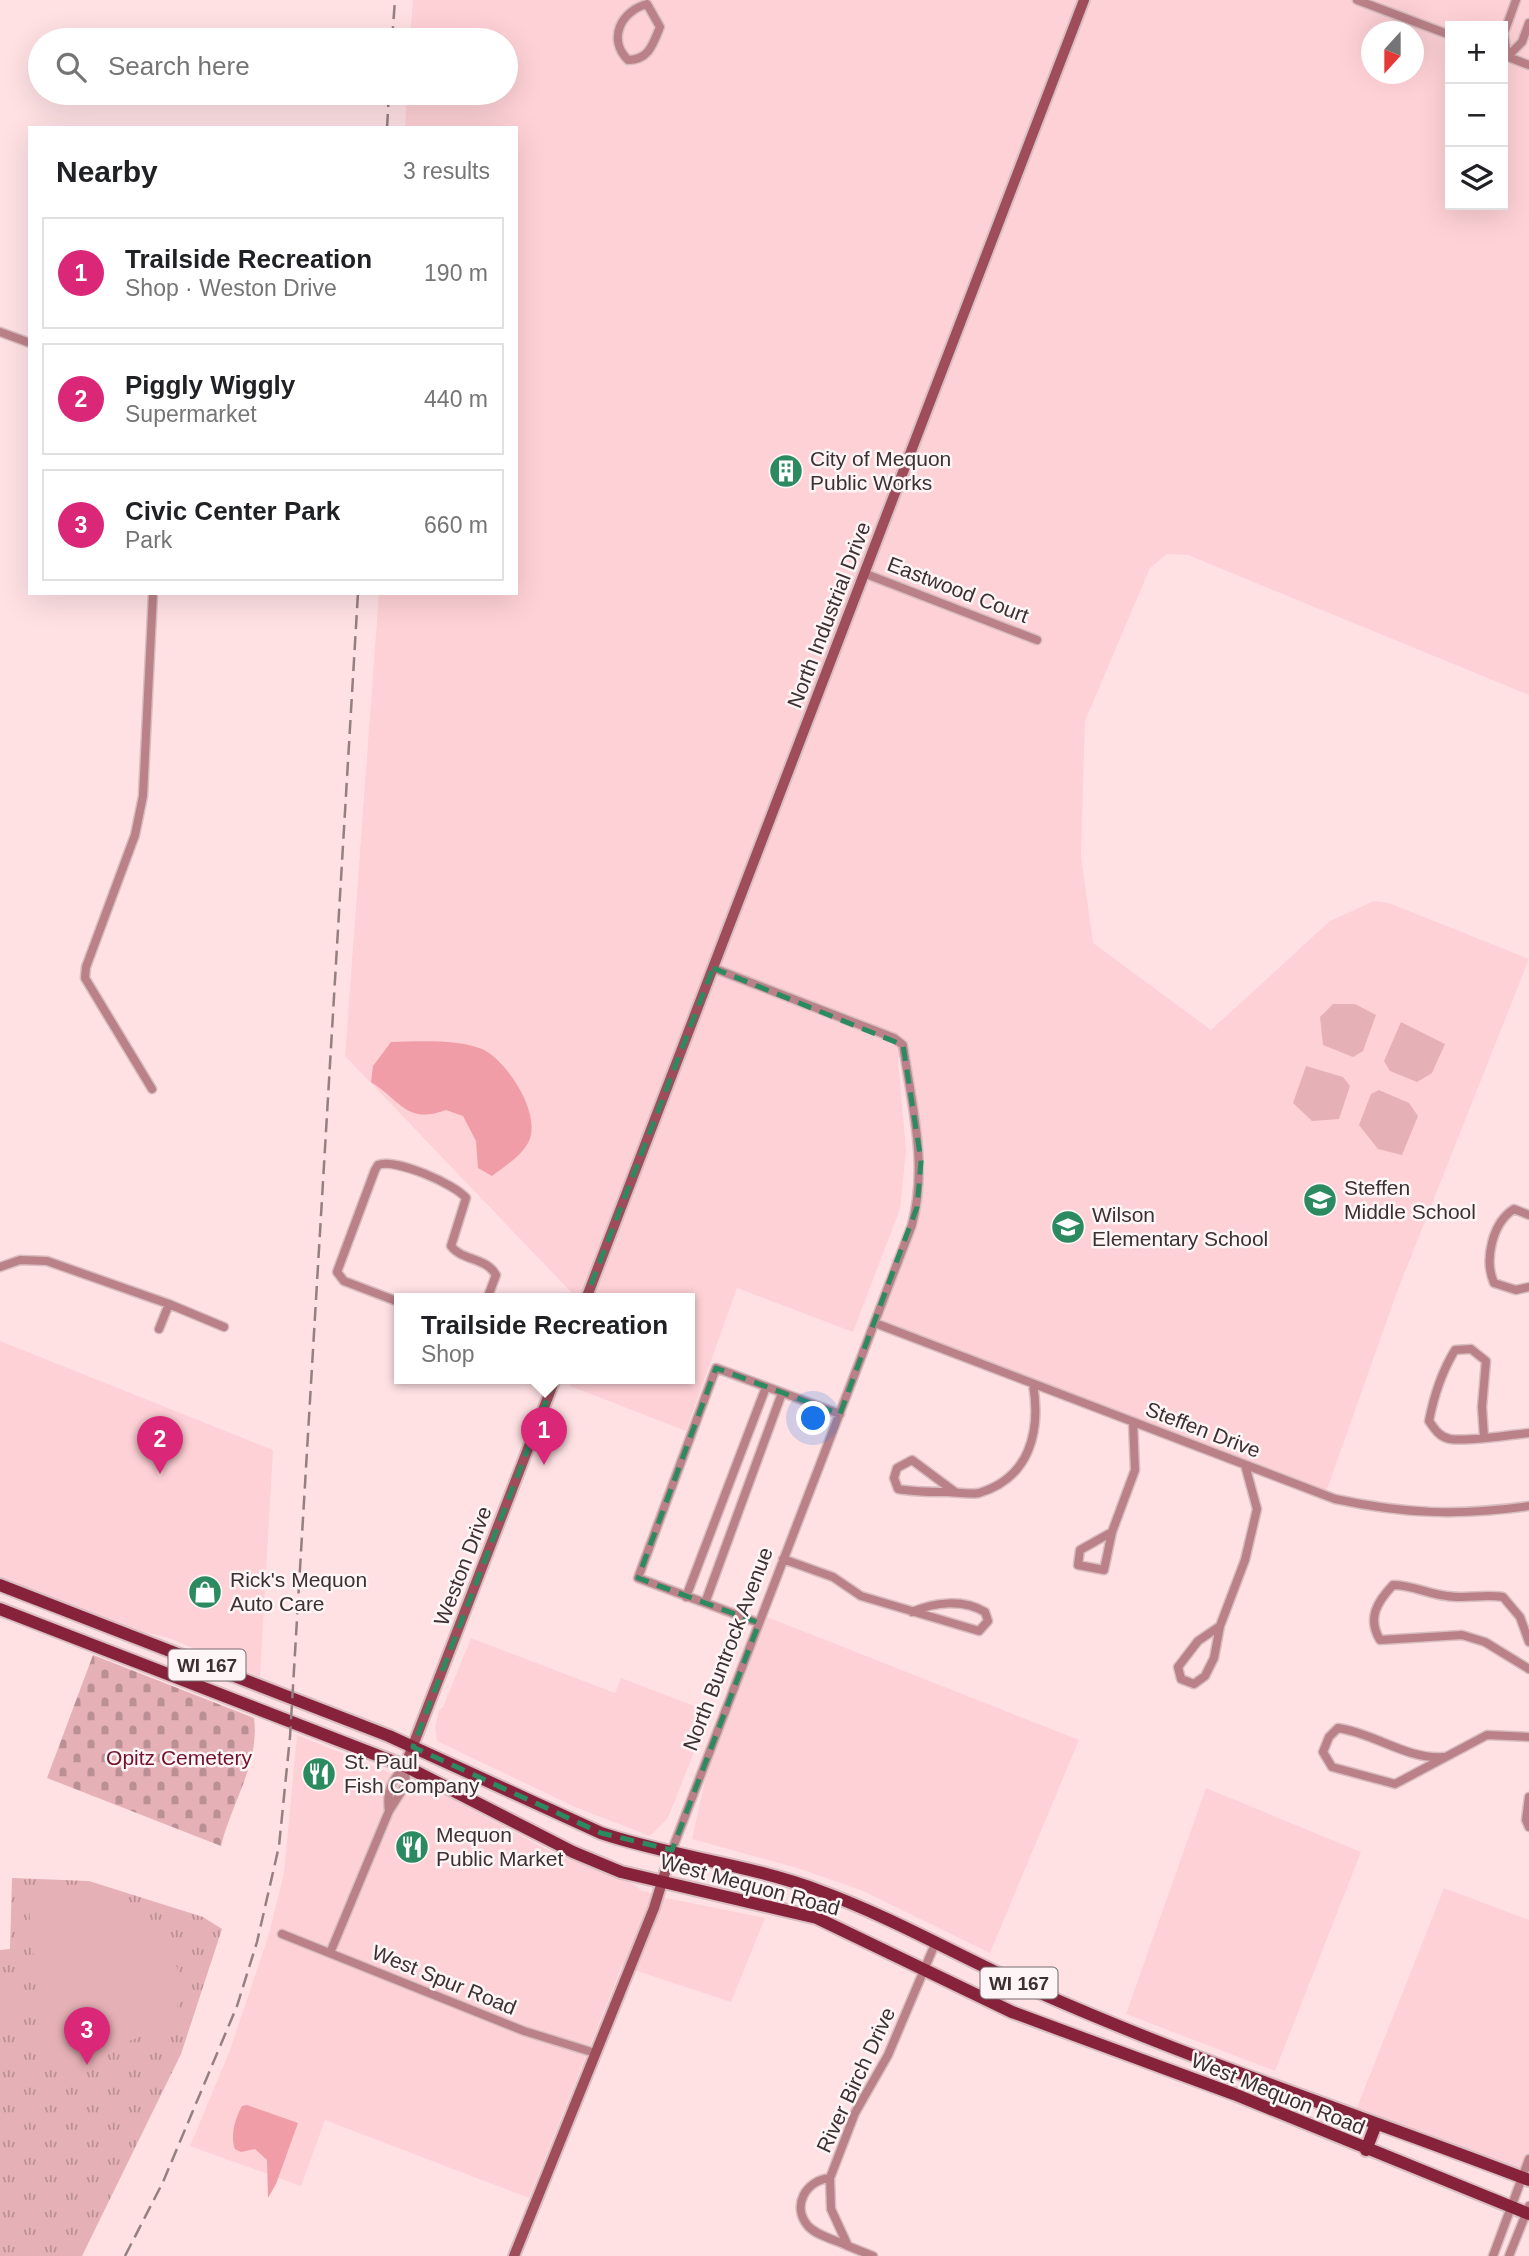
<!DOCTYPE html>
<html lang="en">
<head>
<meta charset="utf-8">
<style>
  :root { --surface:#fff; --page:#f2f2f2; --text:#202124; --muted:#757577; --line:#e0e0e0; --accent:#db2777 }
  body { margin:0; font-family:Arial,sans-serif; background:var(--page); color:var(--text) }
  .controls { position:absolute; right:21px; top:21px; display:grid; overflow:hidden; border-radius:0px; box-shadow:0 7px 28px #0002 }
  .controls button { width:63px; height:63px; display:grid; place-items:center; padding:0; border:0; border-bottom:2px solid var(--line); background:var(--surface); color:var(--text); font:35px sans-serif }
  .compass { position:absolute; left:1361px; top:21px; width:63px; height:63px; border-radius:50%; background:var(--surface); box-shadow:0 7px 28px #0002; rotate:201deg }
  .you { position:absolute; left:814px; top:1419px; width:24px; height:24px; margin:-18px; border:5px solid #fff; border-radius:50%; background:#1a73e8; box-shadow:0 0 0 10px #1a73e833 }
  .badge { display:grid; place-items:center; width:46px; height:46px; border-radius:50%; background:var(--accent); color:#fff; font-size:23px; font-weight:700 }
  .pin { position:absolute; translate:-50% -58px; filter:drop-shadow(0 2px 4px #0008) }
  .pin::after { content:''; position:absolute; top:37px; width:24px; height:21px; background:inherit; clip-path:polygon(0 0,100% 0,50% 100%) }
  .popup { position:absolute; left:394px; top:1293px; width:301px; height:91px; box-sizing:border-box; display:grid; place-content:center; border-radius:0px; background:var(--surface); filter:drop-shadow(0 2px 5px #0005); font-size:23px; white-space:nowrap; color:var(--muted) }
  .popup b { font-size:26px; color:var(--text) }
  .popup::after { content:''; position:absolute; left:50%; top:100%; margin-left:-14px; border:14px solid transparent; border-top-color:var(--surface) }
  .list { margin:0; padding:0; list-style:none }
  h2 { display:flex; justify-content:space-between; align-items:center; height:91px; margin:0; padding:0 28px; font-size:30px }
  h2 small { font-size:23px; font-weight:400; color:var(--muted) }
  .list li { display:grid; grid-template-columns:46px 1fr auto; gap:21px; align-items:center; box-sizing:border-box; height:112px; margin:0 14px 14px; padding:0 14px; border:2px solid var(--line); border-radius:0px }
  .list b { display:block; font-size:26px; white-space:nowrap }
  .list p { margin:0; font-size:23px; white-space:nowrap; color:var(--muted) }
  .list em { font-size:23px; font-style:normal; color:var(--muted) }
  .icon { flex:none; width:38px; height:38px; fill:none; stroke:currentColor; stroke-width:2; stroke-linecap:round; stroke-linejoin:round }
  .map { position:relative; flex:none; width:1529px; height:2256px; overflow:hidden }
  .search { position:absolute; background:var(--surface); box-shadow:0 7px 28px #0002; left:28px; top:28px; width:490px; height:77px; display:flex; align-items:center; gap:18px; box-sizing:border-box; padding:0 24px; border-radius:38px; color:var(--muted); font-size:26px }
  .panel { position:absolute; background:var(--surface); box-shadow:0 7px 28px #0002; left:28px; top:126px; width:490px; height:469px; border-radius:0px }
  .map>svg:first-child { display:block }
  .built { fill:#fed1d6; fill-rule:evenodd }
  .grass { fill:url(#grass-tufts) }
  .cemetery { fill:url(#cemetery-stones) }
  .garden { fill:#e5b0b6 }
  .water { fill:#f09da8 }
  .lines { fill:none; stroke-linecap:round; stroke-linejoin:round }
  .street-casing { stroke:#d8bec0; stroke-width:11 }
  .secondary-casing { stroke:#d8bec0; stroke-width:14 }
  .primary-casing { stroke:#d8bec0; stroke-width:16 }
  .street { stroke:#bb8188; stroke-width:8 }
  .secondary { stroke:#9f4d5b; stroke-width:10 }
  .primary { stroke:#87223b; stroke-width:12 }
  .rail { stroke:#947f81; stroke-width:2.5; stroke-dasharray:14 7; stroke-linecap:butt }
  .marked { fill:none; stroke:#2c8a61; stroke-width:5; stroke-dasharray:14 9; stroke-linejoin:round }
  .labels { text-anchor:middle; stroke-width:5; stroke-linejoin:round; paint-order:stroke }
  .shield { fill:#fdf5f6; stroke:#776b6c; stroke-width:2 }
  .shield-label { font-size:19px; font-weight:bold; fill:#3e3031 }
  .poi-label { font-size:21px; fill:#3e3031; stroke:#fdf5f6; text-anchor:start }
  .street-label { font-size:21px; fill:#3e3031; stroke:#fdf5f6 }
  .park-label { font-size:21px; fill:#73122d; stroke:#fdf5f6 }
</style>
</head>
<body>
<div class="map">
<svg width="1529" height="2256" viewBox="0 0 1529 2256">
  <defs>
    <pattern id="grass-tufts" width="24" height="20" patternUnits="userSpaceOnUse" patternTransform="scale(1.75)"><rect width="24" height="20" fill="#e5b0b6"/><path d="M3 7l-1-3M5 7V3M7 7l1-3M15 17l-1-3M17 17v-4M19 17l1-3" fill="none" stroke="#bb9095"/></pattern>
    <pattern id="cemetery-stones" width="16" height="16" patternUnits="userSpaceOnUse" patternTransform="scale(1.75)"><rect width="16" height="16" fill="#e5b0b6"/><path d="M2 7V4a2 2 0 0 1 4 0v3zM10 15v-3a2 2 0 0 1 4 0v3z" fill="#bb9095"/></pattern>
  </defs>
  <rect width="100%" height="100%" fill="#ffe1e4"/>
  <path class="built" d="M413,0H1529V695L1188,555L1167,554L1150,568L1085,721L1081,856L1093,943L1211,1030L1330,921L1374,901L1389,903L1529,959L1397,1292L1325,1495L875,1323L911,1225L920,1187L903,1047L898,1059L906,1151L900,1209L853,1332L737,1288L686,1431L570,1386L573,1379H689V1299H588L572,1293L345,1056L379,593H516V128H405L407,93H506V40H410ZM1450,26H1503V205H1450ZM1372,32H1414V74H1372Z
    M0,1341L273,1450L260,1677L169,1638L139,1631L0,1577Z
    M762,1615L1079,1740L990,1953L861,1890L797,1868L692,1839L714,1740Z
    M471,1638L615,1693L621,1678L710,1712L668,1818L650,1836L575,1807L437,1741L435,1727L439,1710L443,1707Z
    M297,1735L417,1784L426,1785L559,1856L630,1882L641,1890L666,1898L765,1918L731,2002L622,1966L529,2198L325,2120L301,2186L190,2146L230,2050L269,1934L284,1873Z
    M1206,1788L1361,1852L1275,2071L1126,2014Z
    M1444,1888L1529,1920V2176L1356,2110Z"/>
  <path class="grass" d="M12,1878L89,1881L203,1917L222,1929L181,2054L82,2256H0V1950L10,1949Z"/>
  <path class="cemetery" d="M93,1655L254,1718C260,1763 231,1804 221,1846L47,1778Z"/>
  <path class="garden" d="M1333,1004H1355L1376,1015L1363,1051L1353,1057L1323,1045L1320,1017Z
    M1401,1022L1445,1044L1432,1073L1417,1082L1390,1071L1384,1061Z
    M1306,1066L1343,1077L1350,1086L1339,1119L1312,1121L1293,1103Z
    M1379,1090L1409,1103L1418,1116L1402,1155L1378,1149L1359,1125L1371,1094Z
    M48,1889L97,1892L138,1912L168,1939L181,1980L175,2024L58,2067L43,2057L28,1898Z
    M0,1980H17L16,2026L2,2027Z"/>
  <path class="water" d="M391,1042C416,1041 459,1039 482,1049C508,1061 543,1116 528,1143C520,1157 504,1167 492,1176L478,1168L476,1141L463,1116L446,1110C407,1125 400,1100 371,1082L373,1066Z
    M247,2105L298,2123L276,2184L268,2198L267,2160L255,2149L241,2152L235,2149C230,2137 235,2118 242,2106Z"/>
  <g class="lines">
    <g class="street-casing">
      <path id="street" d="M1357,0L1450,35
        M647,4L660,27C653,44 649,60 628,60C607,39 621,11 647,4Z
        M1503,55L1529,65
        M1507,57L1504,33L1516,0
        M1507,57L1522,42L1529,23
        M0,332L30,343
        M866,574L1037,640
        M152,1089L85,978L86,967L135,835L143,796L153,593
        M1529,1215L1514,1209C1492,1223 1484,1260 1494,1283L1516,1290L1529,1287
        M0,1267L20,1260L47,1261L169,1304L224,1327
        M399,1302L344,1281L337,1272L375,1170L378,1165C395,1158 455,1184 466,1198L451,1246C462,1261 486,1257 496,1275L487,1299
        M875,1323L1335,1499C1405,1514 1458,1516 1529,1506
        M159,1329L169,1304
        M1484,1437L1482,1407L1486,1361L1471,1349L1455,1350C1441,1373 1434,1395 1429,1421C1434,1428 1439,1437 1450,1439C1470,1442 1507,1435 1529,1433
        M955,1492L912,1460L897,1468L894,1478L898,1489C914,1492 930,1492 946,1492C956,1492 969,1495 979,1493C1030,1478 1041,1431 1033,1384
        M1112,1532L1080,1550L1078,1565L1104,1570L1112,1532L1135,1470L1133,1422
        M783,1559L833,1577L861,1596L979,1631L988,1621L985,1612C963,1599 935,1602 912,1612
        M686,1597L766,1387
        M705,1603L782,1393
        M759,1623L638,1578L716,1368L840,1414
        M1220,1626L1198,1641L1178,1667L1181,1679L1194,1684L1205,1676L1214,1658L1220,1626L1245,1560L1257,1509L1245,1465
        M1529,1642L1520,1617L1503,1597C1484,1594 1465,1599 1447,1596C1428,1594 1412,1585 1393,1585C1377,1602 1367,1618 1380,1640L1462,1635L1485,1642L1529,1669
        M1443,1757C1408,1760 1374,1733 1338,1728L1329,1737L1323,1752L1332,1767L1395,1784L1487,1735L1529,1737
        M1529,1797L1526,1820L1529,1827
        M389,1811C386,1791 392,1780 405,1766
        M672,1850L912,1225C928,1165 912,1106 903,1045L894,1038L713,968
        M282,1934L524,2031L595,2053
        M330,1953L389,1811L406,1784L405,1766
        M830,2178C806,2180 791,2206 808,2226C817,2236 836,2240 848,2246
        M873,2256L848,2246L831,2209L830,2178L855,2113L888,2055L935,1944
        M1493,2256L1529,2159
        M1509,2256L1529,2206"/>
    </g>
    <g class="secondary-casing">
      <path id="secondary" d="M586,1299L1084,0
        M405,1766L555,1379
        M514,2256L654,1908L672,1850"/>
    </g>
    <g class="primary-casing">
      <path id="primary" d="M0,1585L389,1736L601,1833C672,1857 749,1864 820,1891C894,1918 964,1959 1036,1991C1196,2062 1365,2117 1529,2180
        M0,1609L405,1766L573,1852L621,1872L817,1918L1012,2012L1234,2094L1529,2214
        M1366,2150L1376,2124"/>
    </g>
    <use href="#street" class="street"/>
    <use href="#secondary" class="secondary"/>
    <use href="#primary" class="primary"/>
    <path class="rail" d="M392,40L395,0
      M387,128L389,93
      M125,2256L163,2182L237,2006L257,1942L279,1846L290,1737L358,593"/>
  </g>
  <path class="marked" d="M713,968L903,1045L921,1161L917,1207L840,1414L716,1368L638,1578L759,1623L672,1850L601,1833L413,1747Z"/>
  <defs>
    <g id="building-disc" transform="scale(1.75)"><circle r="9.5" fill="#2c8a61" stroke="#fdf5f6"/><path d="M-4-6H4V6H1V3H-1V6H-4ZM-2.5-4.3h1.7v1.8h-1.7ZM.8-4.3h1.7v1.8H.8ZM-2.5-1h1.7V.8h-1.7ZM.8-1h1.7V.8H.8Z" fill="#fff"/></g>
    <g id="school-disc" transform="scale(1.75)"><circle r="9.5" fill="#2c8a61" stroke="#fdf5f6"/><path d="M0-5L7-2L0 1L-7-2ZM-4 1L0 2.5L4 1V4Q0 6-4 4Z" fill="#fff"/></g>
    <g id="shop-disc" transform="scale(1.75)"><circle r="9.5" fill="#2c8a61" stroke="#fdf5f6"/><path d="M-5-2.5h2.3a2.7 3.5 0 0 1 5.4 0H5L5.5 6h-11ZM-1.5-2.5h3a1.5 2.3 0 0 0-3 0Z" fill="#fff"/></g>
    <g id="restaurant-disc" transform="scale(1.75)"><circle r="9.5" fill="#2c8a61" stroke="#fdf5f6"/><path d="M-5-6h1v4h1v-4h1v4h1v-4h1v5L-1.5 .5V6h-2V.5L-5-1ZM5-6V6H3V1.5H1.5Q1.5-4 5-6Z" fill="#fff"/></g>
  </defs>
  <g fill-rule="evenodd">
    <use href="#building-disc" x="786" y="471"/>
    <use href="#school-disc" x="1320" y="1200"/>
    <use href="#school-disc" x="1068" y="1227"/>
    <use href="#shop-disc" x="205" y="1592"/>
    <use href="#restaurant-disc" x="319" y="1774"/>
    <use href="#restaurant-disc" x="412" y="1847"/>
  </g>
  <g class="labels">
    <g class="shield">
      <rect x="168.5" y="1649.5" width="77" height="31" rx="5"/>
      <rect x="980.5" y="1967.5" width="77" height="31" rx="5"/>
    </g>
    <g class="shield-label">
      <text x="207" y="1672">WI 167</text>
      <text x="1019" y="1990">WI 167</text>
    </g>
    <g class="poi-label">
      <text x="810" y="466">City of Mequon<tspan x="810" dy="24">Public Works</tspan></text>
      <text x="1344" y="1195">Steffen<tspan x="1344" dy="24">Middle School</tspan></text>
      <text x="1092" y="1222">Wilson<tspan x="1092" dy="24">Elementary School</tspan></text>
      <text x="230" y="1587">Rick's Mequon<tspan x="230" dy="24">Auto Care</tspan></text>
      <text x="344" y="1769">St. Paul<tspan x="344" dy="24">Fish Company</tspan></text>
      <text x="436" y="1842">Mequon<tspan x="436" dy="24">Public Market</tspan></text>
    </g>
    <g class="street-label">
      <text transform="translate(958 590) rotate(21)" y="7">Eastwood Court</text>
      <text transform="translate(829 615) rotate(-69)" y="7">North Industrial Drive</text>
      <text transform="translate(1203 1430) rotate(21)" y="7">Steffen Drive</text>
      <text transform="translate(463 1566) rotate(-69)" y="7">Weston Drive</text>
      <text transform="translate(728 1649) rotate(-69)" y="7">North Buntrock Avenue</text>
      <text transform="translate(750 1885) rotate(15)" y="7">West Mequon Road</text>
      <text transform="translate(444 1980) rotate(22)" y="7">West Spur Road</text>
      <text transform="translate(856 2080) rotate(-65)" y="7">River Birch Drive</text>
      <text transform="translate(1278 2094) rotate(22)" y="7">West Mequon Road</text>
    </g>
    <g class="park-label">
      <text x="179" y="1765">Opitz Cemetery</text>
    </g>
  </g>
</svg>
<div class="controls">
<button>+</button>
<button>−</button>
<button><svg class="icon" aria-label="layers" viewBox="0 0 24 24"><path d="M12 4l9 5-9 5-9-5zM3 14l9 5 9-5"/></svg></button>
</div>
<svg class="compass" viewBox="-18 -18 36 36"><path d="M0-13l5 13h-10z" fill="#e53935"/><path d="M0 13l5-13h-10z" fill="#757577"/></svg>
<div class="you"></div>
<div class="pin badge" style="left:544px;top:1465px">1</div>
<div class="popup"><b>Trailside Recreation</b>Shop</div>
<div class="pin badge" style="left:160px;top:1474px">2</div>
<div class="pin badge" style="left:87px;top:2065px">3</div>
<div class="search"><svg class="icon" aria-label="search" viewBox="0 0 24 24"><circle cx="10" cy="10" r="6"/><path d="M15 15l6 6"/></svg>Search here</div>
<section class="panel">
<h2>Nearby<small>3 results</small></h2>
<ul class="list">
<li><span class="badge">1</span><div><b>Trailside Recreation</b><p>Shop · Weston Drive</p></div><em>190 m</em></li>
<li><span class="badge">2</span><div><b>Piggly Wiggly</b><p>Supermarket</p></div><em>440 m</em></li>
<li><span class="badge">3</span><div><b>Civic Center Park</b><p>Park</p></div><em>660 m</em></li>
</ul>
</section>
</div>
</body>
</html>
